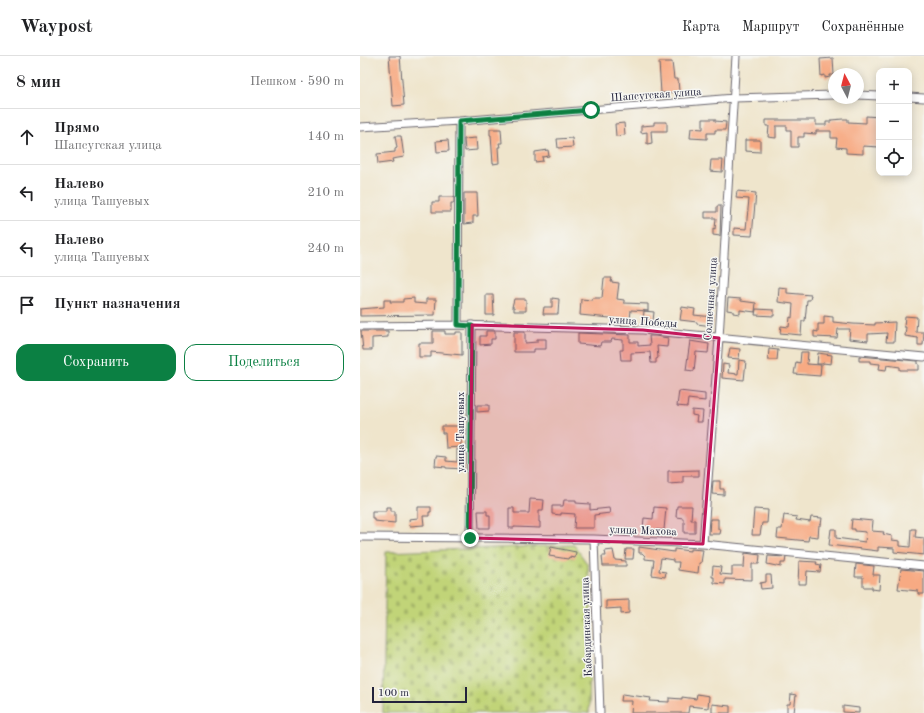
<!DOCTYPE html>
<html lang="ru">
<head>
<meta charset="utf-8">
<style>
  :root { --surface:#fff; --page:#f2f2f2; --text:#202124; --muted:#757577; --line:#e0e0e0; --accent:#0b8043 }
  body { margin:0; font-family:"Old Standard TT",serif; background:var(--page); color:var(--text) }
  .controls { position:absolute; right:12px; top:12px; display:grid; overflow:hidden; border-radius:8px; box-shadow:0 2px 10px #0003 }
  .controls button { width:36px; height:36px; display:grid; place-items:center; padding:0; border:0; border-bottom:1px solid var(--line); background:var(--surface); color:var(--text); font:20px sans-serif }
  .compass { position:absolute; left:468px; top:12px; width:36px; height:36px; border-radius:50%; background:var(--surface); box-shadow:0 2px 10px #0003; rotate:353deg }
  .scale { position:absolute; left:12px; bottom:10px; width:95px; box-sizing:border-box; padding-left:4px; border:2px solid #22223b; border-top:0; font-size:11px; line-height:14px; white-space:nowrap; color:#22223b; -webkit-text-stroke:3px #f6f6f2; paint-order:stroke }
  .stop { position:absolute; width:12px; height:12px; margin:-9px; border:3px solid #0b8043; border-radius:50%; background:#fff }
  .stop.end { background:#0b8043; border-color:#fff; box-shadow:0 1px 4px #0008 }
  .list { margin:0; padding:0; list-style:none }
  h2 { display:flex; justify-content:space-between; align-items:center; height:52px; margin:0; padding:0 16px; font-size:17px }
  h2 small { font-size:13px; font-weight:400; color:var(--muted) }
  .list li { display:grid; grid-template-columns:26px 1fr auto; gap:12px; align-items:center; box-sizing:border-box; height:56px; padding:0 16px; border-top:1px solid var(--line) }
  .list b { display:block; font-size:15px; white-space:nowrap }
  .list p { margin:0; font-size:13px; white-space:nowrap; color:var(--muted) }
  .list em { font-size:13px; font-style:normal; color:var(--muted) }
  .actions { display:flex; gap:8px; padding:12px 16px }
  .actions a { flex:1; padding:9px 0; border:1px solid var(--accent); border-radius:12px; text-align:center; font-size:14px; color:var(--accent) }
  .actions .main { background:var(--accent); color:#fff }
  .icon { flex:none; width:22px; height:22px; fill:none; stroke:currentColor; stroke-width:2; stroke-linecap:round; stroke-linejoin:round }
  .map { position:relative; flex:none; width:564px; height:657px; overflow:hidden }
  header { display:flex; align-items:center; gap:24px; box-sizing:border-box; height:56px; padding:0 20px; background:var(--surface); border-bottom:1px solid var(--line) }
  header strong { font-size:19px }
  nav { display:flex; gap:22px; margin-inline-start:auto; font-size:14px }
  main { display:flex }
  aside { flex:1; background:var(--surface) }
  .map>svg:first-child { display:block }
  .cemetery { fill:url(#cemetery-stones); stroke:#727b5a }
  .building { fill:#f7aa83 }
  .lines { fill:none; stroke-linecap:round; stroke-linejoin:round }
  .street-casing { stroke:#6a666e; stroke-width:9 }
  .street { stroke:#fff; stroke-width:7 }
  .route { stroke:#0b8043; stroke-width:5 }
  .marked { fill:#c2185b; fill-opacity:0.2; stroke:#c2185b; stroke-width:3; stroke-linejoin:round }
  .labels { text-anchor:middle; stroke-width:3; stroke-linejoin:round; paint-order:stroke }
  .street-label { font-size:11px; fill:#22223b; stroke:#f6f6f2 }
</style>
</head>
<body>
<header>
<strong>Waypost</strong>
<nav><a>Карта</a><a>Маршрут</a><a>Сохранённые</a></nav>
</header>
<main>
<aside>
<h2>8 мин<small>Пешком · 590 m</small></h2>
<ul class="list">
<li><svg class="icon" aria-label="ahead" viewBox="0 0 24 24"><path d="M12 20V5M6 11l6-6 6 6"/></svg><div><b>Прямо</b><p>Шапсугская улица</p></div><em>140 m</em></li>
<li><svg class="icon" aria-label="left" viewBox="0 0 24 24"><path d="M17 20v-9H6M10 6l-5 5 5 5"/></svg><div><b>Налево</b><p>улица Ташуевых</p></div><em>210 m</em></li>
<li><svg class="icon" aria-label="left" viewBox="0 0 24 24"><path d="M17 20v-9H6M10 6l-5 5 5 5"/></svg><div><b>Налево</b><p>улица Ташуевых</p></div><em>240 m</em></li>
<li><svg class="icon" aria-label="arrive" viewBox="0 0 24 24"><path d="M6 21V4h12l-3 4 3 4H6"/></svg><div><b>Пункт назначения</b></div></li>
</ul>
<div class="actions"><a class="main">Сохранить</a><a>Поделиться</a></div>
</aside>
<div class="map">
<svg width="564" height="657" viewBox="0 0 564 657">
  <defs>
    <pattern id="cemetery-stones" width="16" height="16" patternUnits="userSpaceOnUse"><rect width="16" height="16" fill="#c1d478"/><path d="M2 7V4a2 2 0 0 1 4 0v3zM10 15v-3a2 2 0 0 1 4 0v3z" fill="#a6b669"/></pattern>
  </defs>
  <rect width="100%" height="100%" fill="#f6f6f2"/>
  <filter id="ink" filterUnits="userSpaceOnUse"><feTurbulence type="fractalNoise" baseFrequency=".025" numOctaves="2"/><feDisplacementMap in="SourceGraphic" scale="8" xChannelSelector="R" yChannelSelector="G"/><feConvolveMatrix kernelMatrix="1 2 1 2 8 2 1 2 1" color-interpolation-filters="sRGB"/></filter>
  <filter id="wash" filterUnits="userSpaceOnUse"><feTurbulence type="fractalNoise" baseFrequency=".012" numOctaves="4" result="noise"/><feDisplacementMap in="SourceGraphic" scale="16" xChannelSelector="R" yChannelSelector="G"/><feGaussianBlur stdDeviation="0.9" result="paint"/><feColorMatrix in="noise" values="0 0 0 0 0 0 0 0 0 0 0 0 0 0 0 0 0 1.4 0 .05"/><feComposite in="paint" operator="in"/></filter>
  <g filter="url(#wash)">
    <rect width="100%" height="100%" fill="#efe5cc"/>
    <path class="cemetery" d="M214,489L228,509L231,548L229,657H23L26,496Z"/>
    <g id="blocks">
      <path class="building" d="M29,0H40L44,49L33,50Z
        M473,2L474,19H470V21L465,22V19L461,20L460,3Z
        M299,6H312L314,23H318L319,36L301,37Z
        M506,60L519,61V91L503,90V98L486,97V92L476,91L477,82H471V75H456V78L444,77V81H438V91H431V74H427V70H416V82L408,81L409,70H406V64H456V69H466V66H471V64L483,63H488V66L506,67Z
        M343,63H355V65L366,66L365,74H355V77H347V83L330,82L331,72L343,73Z
        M294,66H307V75H291L292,87L287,88V76L281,77V70L294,69Z
        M264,67L265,79L256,80L255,68Z
        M130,73H141L142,87H139L140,91H138L139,107L133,108L131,79H130Z
        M35,80H41L44,101L32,103L33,106L18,108L17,98L35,96V93L37,92Z
        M116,82L117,94L105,95L104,83Z
        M212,82L213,91L198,92L197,83Z
        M88,84L89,95L77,96L76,85Z
        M385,84H400V96L385,95Z
        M188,94L189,100L182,101L183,105L175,106V96Z
        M351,104H363L362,116L350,115Z
        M377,135L396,137L392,180L374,179V172L386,173L389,143L376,142Z
        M104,137H117L118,160H113V167L104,168Z
        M79,141H94V147H91V156H72V146H79Z
        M357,150H361L360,180L353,179V172L355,173L356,162H345V156H357Z
        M244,222H252L251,226L259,227L257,243L264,244V247L288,248V255L271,254L270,264L220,259L221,243L232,244V242H242Z
        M419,231L427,232V237L451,239L450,244H447L445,265H442L441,279L420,277L421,270L429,271L430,261L432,262L433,248L418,246Z
        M126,239H133L134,259H126Z
        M54,242V247L66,248V243H76L75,259L0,260V253L24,251V244H31L30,246H43V243Z
        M192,242L199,243L198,258H183L184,251H192Z
        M368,242L381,243V245L396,247L395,256L380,254V258L373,257V255L367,254Z
        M154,243H166V255H154V251H152Z
        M322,251L335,253L334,259L353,261L352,270L337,268V266L320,264Z
        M396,253L414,254V260L395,259Z
        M284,255L294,256L293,265L283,264Z
        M464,260L473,261V266L493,268L515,269V267L535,266L534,286H526L527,277L508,278V285L489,283L490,273H478L477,282L454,281V275L458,276V268H464Z
        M545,260L557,261L556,276H564L563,289H558V282L545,280L546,271H544Z
        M1,275H28V281L12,282V294H3Z
        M73,275H85V278H96V276H102V299L71,296V301H59V287H73Z
        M126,275H135V283H131V288L120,289V280H126Z
        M154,276H165V287L177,286V283H186V293H174V296H154Z
        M218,277L270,279V286H278V290L290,289L289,280H295L308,282L307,291L297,290L298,302L296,303V307H291L290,296L271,297V304H261L260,294H263V284L252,283L251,286H241L240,290L218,288Z
        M330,285L349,288L348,297L336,296L334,315L326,314Z
        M370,292L380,293L379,303L368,302Z
        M409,293L418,294L417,304H408Z
        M441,296H448L447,308L461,309L460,320L434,318L436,306L440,307Z
        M458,297L472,299L471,308L463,307V308H457Z
        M499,300L558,305V308H559V314H540V311L527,309L526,314L519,313L520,308L510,307V305H499Z
        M379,304L386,305L384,324L362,322L363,308L369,309L368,317L378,318Z
        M319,335L345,338V345L328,343L327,351L317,350Z
        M117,349H129V355L117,356Z
        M332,354L343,355L342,366H336L337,360L332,359Z
        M82,370H104V380H101V391L86,392L85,377H82Z
        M97,393H104V413L86,412V411L75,410L76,400L86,401V405L97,406Z
        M339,414V420H323V427L308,428V415Z
        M353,425H360V433H364V439L352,438Z
        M170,443L184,444L183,454H179V466H180V472L154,471V472H149V452H154V457H169Z
        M204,444H216V447L230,448V454L249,452L250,457L234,459V472H214L215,458L201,457V459L192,458V450H203Z
        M317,450H332L331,464H335V477H324V465L323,464V462L316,461Z
        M26,451H31V455H35V467L14,465V462H12V455H26Z
        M58,451H71V456H69V460H63L64,469L50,470L49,463L58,462Z
        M294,451L306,452L304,474L283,473L284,462L293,463Z
        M394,453L408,454L407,467H402L400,479H392Z
        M118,455H127V459H130V472H119Z
        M424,459L437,461L436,464L450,466L451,461L462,462L461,469H459L458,481L449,480L448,485L417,482L418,473H422Z
        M350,463H358V473H361L360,478H349Z
        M492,463L513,465L512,475L524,476L523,478L532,480V484L540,485V490L550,491L551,473H556L555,481L564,482V499L534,496V492L518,491V495L469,489L471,473H476V482L505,486L506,476L495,475V473H491Z
        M191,491L216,496L215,502L209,501L208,503L189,500Z
        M279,491L314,496V493L330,495V493L343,494L341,507H339L338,517L331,516L318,514L319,506H313V504L301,502L299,515L306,516L305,521L292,519L294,504L285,503V500L282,497H279Z
        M266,493H274L273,503H265Z
        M253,494L255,504L266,505V510H243L242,500H246L245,495Z
        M385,497L400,499L399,508H392V524L365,523V528L354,527V521H352L353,510L361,511L360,518L372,519V511H384Z
        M408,500L426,501L425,507H421V511L407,508Z
        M439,505L457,506L456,508L461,509L460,516L447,515L446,528H438Z
        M496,508L514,510L513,519H520L519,534L512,533V531H503V521H495Z
        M541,513L564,515V538H558V535L538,533Z
        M406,519H411L412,532L401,533L400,527L406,526Z
        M269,544V557L261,558V552L246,553V545Z
        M262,638L291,642L290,645L309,646V642L322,643V641L336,643L337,638L349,640L348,652L329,650L328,657H271L272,645H261Z
        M431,638L436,639L434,657H427V648H430Z
        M352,648L370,650V657H352Z
        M483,650L499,652V657L483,656Z"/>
    </g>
  </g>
  <g filter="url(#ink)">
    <use href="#blocks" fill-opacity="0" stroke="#6a666e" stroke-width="1"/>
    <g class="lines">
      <g class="street-casing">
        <path id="street" d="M498,39L519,40
          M549,41L564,42
          M0,71L99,65L374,42L474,39
          M98,269L99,65
          M0,270L98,269L283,274L564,301
          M0,481L234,483L343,488L564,510
          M110,482L112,269
          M234,483L240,657
          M343,488L359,282L376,0"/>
      </g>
      <use href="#street" class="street"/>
    </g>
  </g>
  <g class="lines" filter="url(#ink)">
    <path class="route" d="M110,482L112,270L98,269L99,65L231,54"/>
  </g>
  <path class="marked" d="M112,269L283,274L359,282L343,488L110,482Z"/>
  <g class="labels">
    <g class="street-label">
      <text transform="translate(296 38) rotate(-4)" y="4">Шапсугская улица</text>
      <text transform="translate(350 243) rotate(-86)" y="4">Солнечная улица</text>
      <text transform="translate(283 265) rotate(4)" y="4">улица Победы</text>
      <text transform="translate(100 376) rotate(-90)" y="4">улица Ташуевых</text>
      <text transform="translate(283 474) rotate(2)" y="4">улица Махова</text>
      <text transform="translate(226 571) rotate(-92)" y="4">Кабардинская улица</text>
    </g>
  </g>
</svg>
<div class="controls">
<button>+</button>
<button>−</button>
<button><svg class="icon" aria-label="locate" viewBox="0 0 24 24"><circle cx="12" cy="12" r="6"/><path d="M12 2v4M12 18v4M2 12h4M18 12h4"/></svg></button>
</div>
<svg class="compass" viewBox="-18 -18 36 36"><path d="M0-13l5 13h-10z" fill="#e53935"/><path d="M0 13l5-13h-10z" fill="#757577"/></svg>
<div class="scale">100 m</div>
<div class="stop" style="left:231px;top:54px"></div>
<div class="stop end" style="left:110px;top:482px"></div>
</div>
</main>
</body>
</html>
